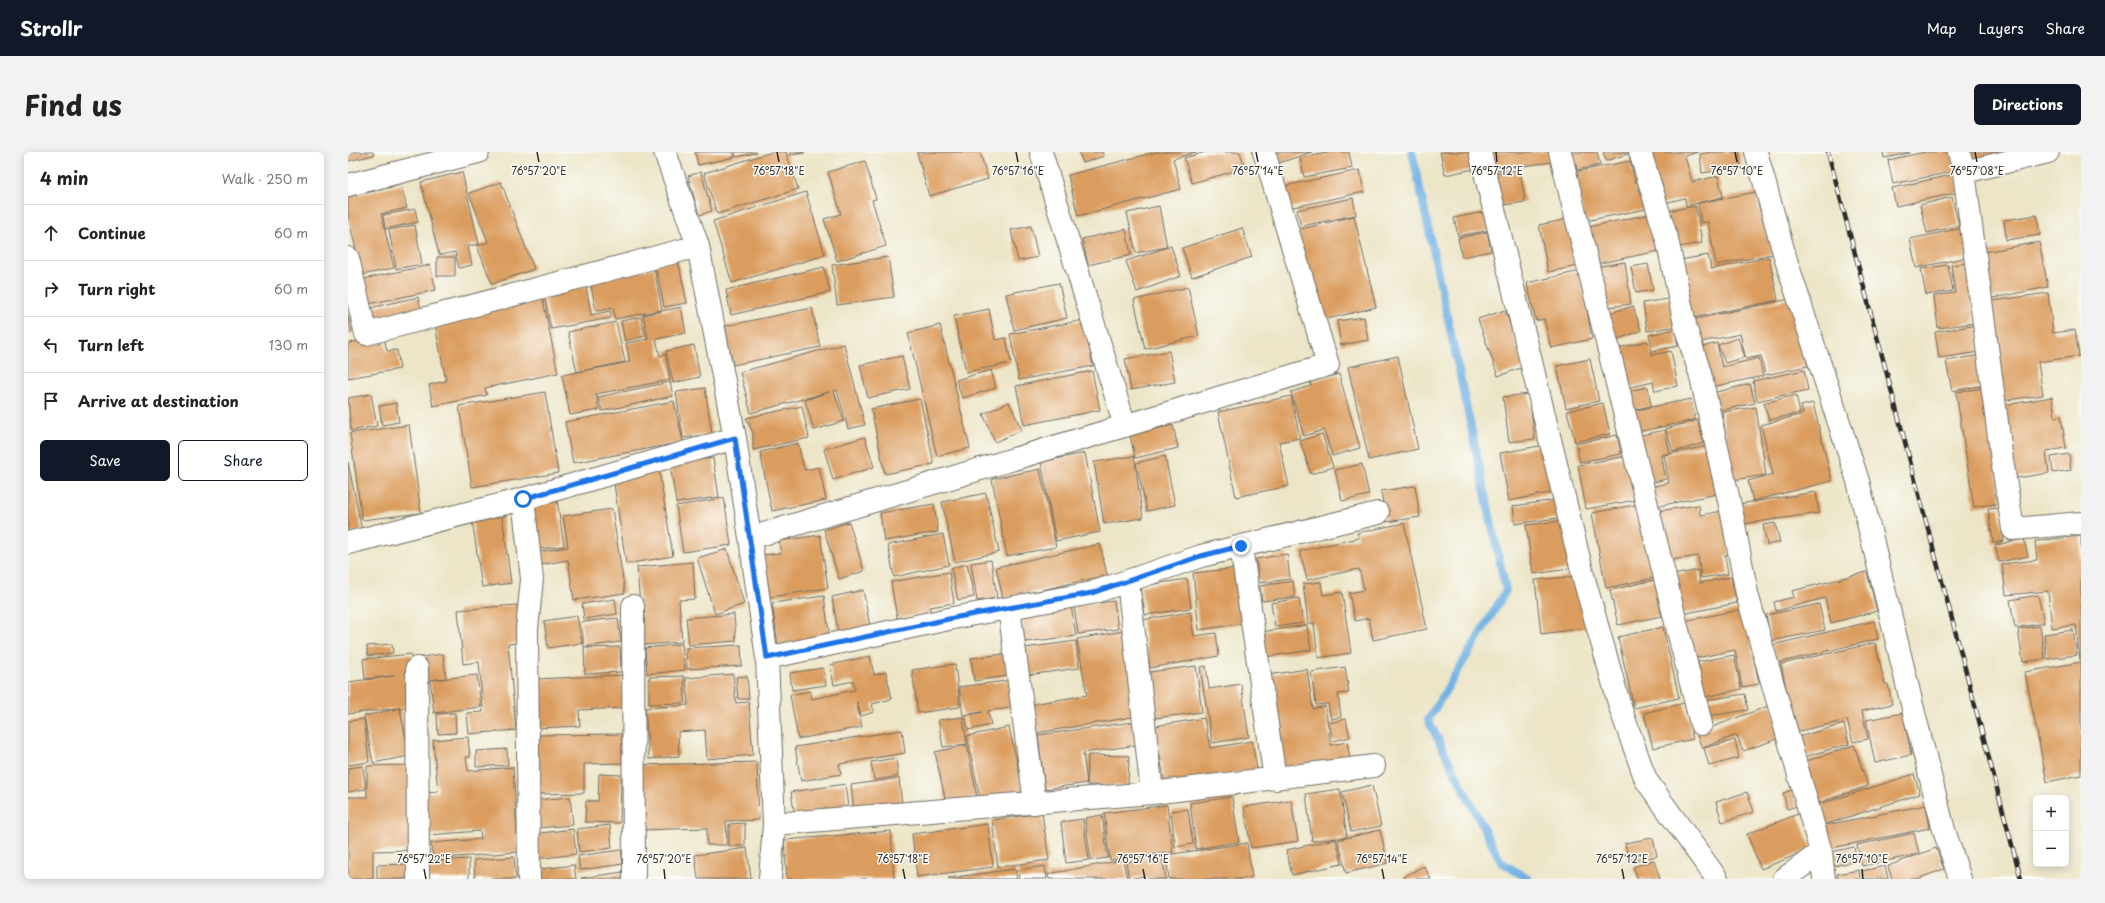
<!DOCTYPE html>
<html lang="en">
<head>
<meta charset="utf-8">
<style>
  :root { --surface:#fff; --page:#f2f2f2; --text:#222; --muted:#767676; --line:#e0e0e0; --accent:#111827 }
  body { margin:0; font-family:"Playpen Sans",sans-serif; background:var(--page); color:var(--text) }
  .controls { position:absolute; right:12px; bottom:12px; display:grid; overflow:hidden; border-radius:6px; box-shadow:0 2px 10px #0003 }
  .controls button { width:36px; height:36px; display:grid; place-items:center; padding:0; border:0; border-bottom:1px solid var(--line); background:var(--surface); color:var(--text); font:20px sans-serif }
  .stop { position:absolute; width:12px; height:12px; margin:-9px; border:3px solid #1a73e8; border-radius:50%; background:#fff }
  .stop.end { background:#1a73e8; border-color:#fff; box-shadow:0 1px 4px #0008 }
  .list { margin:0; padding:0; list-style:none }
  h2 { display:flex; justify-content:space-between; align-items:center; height:52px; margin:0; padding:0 16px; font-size:17px }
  h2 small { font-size:13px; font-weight:400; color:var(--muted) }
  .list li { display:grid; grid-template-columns:26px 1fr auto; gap:12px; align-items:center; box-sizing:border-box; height:56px; padding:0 16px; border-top:1px solid var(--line) }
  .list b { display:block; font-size:15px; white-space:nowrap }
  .list em { font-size:13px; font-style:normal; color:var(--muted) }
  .actions { display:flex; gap:8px; padding:12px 16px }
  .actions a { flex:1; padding:9px 0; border:1px solid var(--accent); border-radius:6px; text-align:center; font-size:14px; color:var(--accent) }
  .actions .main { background:var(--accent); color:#fff }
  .icon { flex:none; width:22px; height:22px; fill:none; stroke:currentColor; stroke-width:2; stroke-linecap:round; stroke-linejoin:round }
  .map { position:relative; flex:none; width:1733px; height:727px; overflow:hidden; border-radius:6px }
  header { display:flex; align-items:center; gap:24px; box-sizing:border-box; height:56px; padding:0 20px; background:var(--accent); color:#fff }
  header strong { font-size:19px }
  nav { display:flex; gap:22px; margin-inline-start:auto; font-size:14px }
  .intro { display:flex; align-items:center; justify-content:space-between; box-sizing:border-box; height:96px; padding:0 24px }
  h1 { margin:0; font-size:28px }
  .button { padding:10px 18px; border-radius:6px; background:var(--accent); color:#fff; font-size:14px; font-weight:700 }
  main { display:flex; gap:24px; padding:0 24px }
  aside { flex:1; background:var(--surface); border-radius:6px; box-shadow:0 2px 10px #0003 }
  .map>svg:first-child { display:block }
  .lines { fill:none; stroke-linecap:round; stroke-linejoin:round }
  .stream { stroke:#6fb1e4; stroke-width:8 }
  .building { fill:#db9d5e }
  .minor-casing { stroke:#6f6c62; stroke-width:24 }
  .minor { stroke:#fff; stroke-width:22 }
  .rail-casing { stroke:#2b2b2b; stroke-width:4.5 }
  .rail { stroke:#fdfcf7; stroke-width:3; stroke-dasharray:9; stroke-linecap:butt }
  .route { stroke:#1a73e8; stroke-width:5 }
  .ticks { fill:none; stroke:#2b2b2b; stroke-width:1.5 }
  .ticks-label { font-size:10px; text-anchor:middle; fill:#2b2b2b; stroke:#fdfcf7; stroke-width:3; stroke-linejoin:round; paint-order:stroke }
</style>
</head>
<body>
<header>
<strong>Strollr</strong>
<nav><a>Map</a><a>Layers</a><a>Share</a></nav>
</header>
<div class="intro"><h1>Find us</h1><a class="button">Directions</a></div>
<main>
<aside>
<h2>4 min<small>Walk · 250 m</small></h2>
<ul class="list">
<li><svg class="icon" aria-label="ahead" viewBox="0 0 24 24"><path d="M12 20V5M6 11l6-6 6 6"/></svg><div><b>Continue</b></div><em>60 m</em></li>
<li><svg class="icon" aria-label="right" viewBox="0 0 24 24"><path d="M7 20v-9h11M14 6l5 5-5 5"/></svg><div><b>Turn right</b></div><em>60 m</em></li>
<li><svg class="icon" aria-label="left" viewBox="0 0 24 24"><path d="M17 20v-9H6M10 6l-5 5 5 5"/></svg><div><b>Turn left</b></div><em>130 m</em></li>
<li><svg class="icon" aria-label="arrive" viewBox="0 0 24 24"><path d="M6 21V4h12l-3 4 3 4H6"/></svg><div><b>Arrive at destination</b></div></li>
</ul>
<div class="actions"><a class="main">Save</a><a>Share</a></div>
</aside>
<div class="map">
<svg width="1733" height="727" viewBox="0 0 1733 727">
  <rect width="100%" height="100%" fill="#fdfcf7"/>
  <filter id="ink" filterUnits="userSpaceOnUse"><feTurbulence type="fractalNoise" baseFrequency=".025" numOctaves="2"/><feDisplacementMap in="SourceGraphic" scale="8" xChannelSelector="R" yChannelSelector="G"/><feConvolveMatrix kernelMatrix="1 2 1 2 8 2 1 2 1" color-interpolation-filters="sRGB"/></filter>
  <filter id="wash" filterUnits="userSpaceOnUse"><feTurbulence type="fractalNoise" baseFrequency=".012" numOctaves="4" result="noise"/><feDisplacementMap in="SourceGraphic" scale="16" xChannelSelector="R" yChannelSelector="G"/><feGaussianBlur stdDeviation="0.9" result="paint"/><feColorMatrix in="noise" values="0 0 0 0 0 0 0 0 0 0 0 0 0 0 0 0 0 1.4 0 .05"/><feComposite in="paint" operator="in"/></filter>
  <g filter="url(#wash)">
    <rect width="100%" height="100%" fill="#ece5c7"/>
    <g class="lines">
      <path class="stream" d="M1064,0L1158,439L1080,568L1153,710L1180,727"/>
    </g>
    <g id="blocks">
      <path class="building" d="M0,0H25L26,3L0,9Z
        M347,0H385L387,5L350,13Z
        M387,0H408V1L388,5Z
        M424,0H438L450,37L369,62L356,21Z
        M442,0H456V1L442,3Z
        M573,0H632L640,27L581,44L569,1Z
        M731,0H754L756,4L735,11Z
        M808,0H848L825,7L833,37L730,64L720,23Z
        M858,0H892L897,16L844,31L836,6Z
        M923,0H964L928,12Z
        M984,0H1001L1004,16L956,25L952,6Z
        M1092,0H1128L1131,16L1097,23Z
        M1142,0H1203L1204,10L1145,18Z
        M1225,0H1249L1252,13L1229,18Z
        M1255,0H1285L1258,9Z
        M1300,0H1350L1337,4L1344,30L1370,24L1375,45L1338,54L1337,46L1312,52Z
        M1363,0H1391L1393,16L1354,21L1352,2Z
        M1535,0H1561V1L1536,6Z
        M1577,0H1604L1608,19L1545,32L1540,8Z
        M1619,0H1660L1620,9Z
        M517,9L528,47L524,48L538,94L489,109L476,67L493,62L480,20Z
        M1282,9L1287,30L1297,28L1303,56L1237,69L1226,20Z
        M1172,17L1177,50L1149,54L1144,21Z
        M1012,18L1016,40L941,56L936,34Z
        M114,20L131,92L120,94L124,113L111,116L107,100L91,103L73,30Z
        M353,20L364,59L351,63L340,24Z
        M1608,22L1612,40L1548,54L1544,36Z
        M153,30L186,117L144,132L129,94L140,90L121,41Z
        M53,33L59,56L33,62L46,116L14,123L0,64V45Z
        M458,40L477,103L384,131L365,69Z
        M1408,40L1412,59L1416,58L1425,102L1368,113L1360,70L1353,71L1350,51Z
        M1604,45L1611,74L1579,81L1572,53Z
        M1005,46L1008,63L953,74L949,58Z
        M811,54L819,95L788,101L779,61Z
        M1348,54L1354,91L1324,96L1319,59Z
        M67,57L70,70L37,77L35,63Z
        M1140,59L1143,78L1110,84L1106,66Z
        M1307,61L1315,98L1248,112L1240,75Z
        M1689,63L1692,83L1658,88L1656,68Z
        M1006,64L1028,155L971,169L949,78Z
        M1220,67L1230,114L1200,120L1191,73Z
        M67,73L74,112L48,117L41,78Z
        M683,74L690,105L670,109L663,78Z
        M894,76L904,105L844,125L834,96Z
        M1614,76L1620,105L1568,116L1562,87Z
        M778,77L783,103L740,113L734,87Z
        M1139,80L1143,99L1114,105L1110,86Z
        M1691,90L1700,135L1640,147L1631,101Z
        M823,94L833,124L789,140L778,109Z
        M1360,103L1363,117L1421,105L1430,148L1340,167L1327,109Z
        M89,105H107V124H89Z
        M540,105L546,145L489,153L484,113Z
        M330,108L339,151L316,155L307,112Z
        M1277,110L1283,152L1253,156L1247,115Z
        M1620,111L1627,171L1590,176L1586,144L1607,141L1603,113Z
        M1300,112L1305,138L1288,141L1283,115Z
        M82,113L88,138L20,152L15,127Z
        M1600,113L1605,139L1578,143L1573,117Z
        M476,115L482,140L383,163L378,138Z
        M306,116L314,158L267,167L265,156L248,159L242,129Z
        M1232,119L1244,187L1203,196L1196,167L1188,169L1179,131Z
        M711,131L719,166L666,178L658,142Z
        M238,134L243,163L262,159L263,166L203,177L196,142Z
        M840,135L851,184L797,197L786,148Z
        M1700,141L1705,181L1727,178L1731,204L1690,210L1695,243L1652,249L1638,150Z
        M194,143L210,221L137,236L139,243L85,254L81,233L98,229L86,168Z
        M70,145L75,164L26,175L22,156Z
        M1326,146L1331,174L1299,179L1295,151Z
        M1446,146L1460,214L1417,223L1413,204L1398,207L1392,182L1348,191L1343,168Z
        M1285,154L1293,179L1261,190L1253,164Z
        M333,155L338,181L308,187L312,204L317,202L322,228L248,242L251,258L222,263L214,223L282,210L278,191L300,187L295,163Z
        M464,156L472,195L385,213L377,174Z
        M641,157L647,188L658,186L663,211L618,220L606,164Z
        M1157,158L1176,215L1150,224L1130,167Z
        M0,164L4,181H0Z
        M293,165L297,184L277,189L273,169Z
        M1016,165L1020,188L993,193L989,169Z
        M736,168L745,214L671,228L662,182Z
        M268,170L277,210L229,220L220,180Z
        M592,173L622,296L589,304L560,181Z
        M1629,173L1632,200L1591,206L1587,180Z
        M1327,177L1330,194L1305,199L1301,183Z
        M36,185L39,199L49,198L52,217L0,226V191Z
        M1390,186L1397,205L1377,211L1370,193Z
        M1300,189L1304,203L1323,199L1330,234L1307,239L1305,230L1274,237L1265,197Z
        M1369,191L1374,215L1411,206L1415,224L1359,236L1350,196Z
        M496,192L517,273L500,277L489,238L486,239L496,269L466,278L457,248L481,240L403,261L392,220Z
        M346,193L352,225L325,231L318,199Z
        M821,199L827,230L783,238L777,207Z
        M1632,203L1638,233L1604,239L1598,209Z
        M554,204L562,237L520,246L512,213Z
        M1050,204L1070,297L1021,308L1000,215Z
        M1242,207L1251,249L1218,256L1209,214Z
        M643,218L648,236L614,246L608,228Z
        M1456,218L1460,238L1409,249L1405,229Z
        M744,219L752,258L676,273L668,234Z
        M991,222L1012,296L984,304L976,278L956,284L943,240L963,234L962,230Z
        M322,230L325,244L254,259L250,245Z
        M1402,232L1407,251L1364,260L1360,242Z
        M1300,235L1303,254L1283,258L1280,239Z
        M357,236L364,282L335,286L328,240Z
        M1636,236L1653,351L1626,355L1608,240Z
        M197,240L210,321L124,335L111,254Z
        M23,242L29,274L3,279L0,246Z
        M1181,242L1187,287L1161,290L1155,245Z
        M1448,243L1452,261L1421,268L1416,251Z
        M943,244L952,286L931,290L941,334L888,345L870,260Z
        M1704,245L1707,265L1713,264L1718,296L1698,299L1701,321L1663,327L1651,254Z
        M572,247L586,312L537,322L523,257Z
        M1343,247L1347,268L1289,280L1284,259Z
        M326,249L335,290L225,311L217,270Z
        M661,250L674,278L647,290L635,262Z
        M48,251L51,270L34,273L31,254Z
        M1255,251L1262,282L1227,290L1219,259Z
        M1465,251L1484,329L1405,349L1400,329L1425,322L1413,273L1455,262L1453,254Z
        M454,254L461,286L405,298V281L398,266Z
        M1408,255L1418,323L1384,328L1374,260Z
        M1349,268L1356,291L1325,300L1318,277Z
        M61,273L73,361L14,368L2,281Z
        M825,273L830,296L787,306L782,283Z
        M1317,278L1322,301L1313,303L1318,327L1295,333L1285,285Z
        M974,282L985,315L963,322L952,289Z
        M1269,283L1273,302L1232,310L1228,292Z
        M517,285L526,315L485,328L476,297Z
        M450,291L456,318L471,315L478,348L424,359L412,300Z
        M1197,293L1206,340L1161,349L1152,301Z
        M1359,294L1369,342L1301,356L1297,336L1321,331L1316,303Z
        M737,301L752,380L708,389L693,310Z
        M1721,302L1723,318L1705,321L1703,305Z
        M786,304L795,366L756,372L746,310Z
        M817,304L827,353L799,359L788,311Z
        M1279,304L1287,348L1238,357L1230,313Z
        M365,306L371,345L328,351L322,312Z
        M0,310L14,379L0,381Z
        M1014,312L1021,343L994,349L987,318Z
        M692,317L708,395L659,404L644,327Z
        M311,318L325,404L278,412L265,325Z
        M1067,334L1072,365L1038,370L1033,339Z
        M1468,340L1471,361L1395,372L1391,352Z
        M638,341L651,400L607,410L594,350Z
        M376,346L383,393L335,400L328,354Z
        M1215,347L1217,365L1167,372L1165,354Z
        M209,348L216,394L185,398L178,352Z
        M586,352L590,380L536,389L532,361Z
        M1292,352L1306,426L1258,436L1244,361Z
        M1351,353L1352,363L1375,359L1382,402L1377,403L1380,422L1353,426L1350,404L1316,409L1309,359Z
        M1651,356L1656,389L1645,391L1640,357Z
        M264,357L277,441L226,448L220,408L191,413L190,400L220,395L215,364Z
        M154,363L163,431L134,435L124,367Z
        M1222,368L1228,416L1185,422L1178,373Z
        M501,370L516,419L491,427L476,378Z
        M1056,371L1079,477L1025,488L1021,466L1007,469L1001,441L1016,438L1011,417L959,428L952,399L1011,386L1009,381Z
        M1427,371L1432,390L1419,393L1415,373Z
        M595,382L601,413L546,425L540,393Z
        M472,383L480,436L422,445L415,403L433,401L431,389Z
        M1733,384V508H1732L1728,473L1704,476L1700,439L1658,443L1654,412L1689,408L1687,389Z
        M1676,387L1680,404L1651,410L1647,393Z
        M752,392L759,423L655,447L648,415Z
        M379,397L396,452L367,462L349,406Z
        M939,402L942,427L912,431L908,407Z
        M643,408L649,446L629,449L623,411Z
        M345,410L347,447L331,448L334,490L295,493L289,415Z
        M619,412L626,445L610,448L603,416Z
        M891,416L897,471L851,478L845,421Z
        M1350,418L1352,431L1383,425L1389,451L1329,463L1321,424Z
        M601,420L606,451L582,455V461L549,466L543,430Z
        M1519,420L1529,459L1483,471L1477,446L1428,459L1426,450L1446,445L1444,439Z
        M1230,424L1239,476L1193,482L1187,428Z
        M839,427L843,456L797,463L793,434Z
        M1306,428L1314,464L1270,473L1262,438Z
        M945,429L947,445L914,449L912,434Z
        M973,430L975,443L994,440L1003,501L970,506L966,471H960L955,432Z
        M515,438L523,479L491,485L484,445Z
        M1690,443L1696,471L1667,476L1662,448Z
        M476,444L482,487L430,494L424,451Z
        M951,446L955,471L927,475L923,451Z
        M267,447L269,462L236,467L234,452Z
        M766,449L770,477L730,482L726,454Z
        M1471,452L1477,478L1423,489L1418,463Z
        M169,453L172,491L160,492L168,578L121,582L119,561L135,560L131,510L115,512L110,458Z
        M723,453L728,484L677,490L673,459Z
        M1396,457L1411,532L1394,535L1387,498L1339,508L1331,470Z
        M842,460L846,484L868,481L871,504L802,516L794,468Z
        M386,462L388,489L341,493L338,466Z
        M229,464L234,491L200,496L196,469Z
        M270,466L273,490L236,495L233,470Z
        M1526,469L1530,487L1429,511L1424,493Z
        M959,473L963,498L917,505L913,480Z
        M1692,474L1697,507L1675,510L1670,477Z
        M1315,475L1331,546L1286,556L1270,485Z
        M1725,478L1729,503L1699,507L1696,482Z
        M776,479L790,564L689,581L684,552L739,543L729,487Z
        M728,489L731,516L680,523L676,496Z
        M1527,491L1537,532H1540L1544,552L1514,559L1520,587L1505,590L1499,568L1447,580L1433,512Z
        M44,492L45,501L20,504L19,494Z
        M334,492L337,518L299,522L297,496Z
        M393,493L394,514L339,517L338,496Z
        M272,495L273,520L237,522L236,496Z
        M63,502L67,554L0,562V530L46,524L17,527L15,507Z
        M95,502L98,526L76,529L73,505Z
        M657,502L659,524L626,529L623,506Z
        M1386,503L1393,537L1357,545L1350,510Z
        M522,504L526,523L538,520L544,547L524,552L526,560L513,564L509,550L514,575L450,587L442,543L462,539L464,547L507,538L505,529L486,533L482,513Z
        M1733,510V623L1699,630L1677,520Z
        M607,512L612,555L570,561L564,518Z
        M848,514L854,560L807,566L800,520Z
        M858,514L861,537L893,532L901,585L864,591L852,515Z
        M997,515L1001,541L990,542L993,565L983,567L980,552L968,553L963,520Z
        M475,516L478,533L444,538L442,521Z
        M959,517L965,557L977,554L983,593L999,590L1002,606L934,616L920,523Z
        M385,522L388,551L401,550L405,603L359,607L357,578L330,580L331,604L301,607L297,556L340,553L338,526Z
        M129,523L133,555L86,561L82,528Z
        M274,523L275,556L231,558L232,574L190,576L188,527Z
        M336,524L337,551L301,552V525Z
        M399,524L401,547H390L388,525Z
        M665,528L669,555L640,559L643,573L620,578L617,564L635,560L615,563L611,535Z
        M1397,542L1400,558L1353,565L1351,549Z
        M1336,551L1345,587L1305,596L1296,561Z
        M1423,553L1435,585L1395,599L1389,583L1354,596L1348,581Z
        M52,556L61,604L25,611L16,564Z
        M107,561L108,581L90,582L89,562Z
        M1555,561L1563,603L1527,611L1518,568Z
        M615,565L619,592L595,595L590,568Z
        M856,566L862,596L904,589L909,617L817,633L807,574Z
        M16,567L21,610L0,613V569Z
        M998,567L1002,585L985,589L981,571Z
        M785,570L789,593L735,601L739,631L697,637L690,583Z
        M1496,572L1501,592L1448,607L1443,587Z
        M661,575L676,642L633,651L619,584Z
        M554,578L557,601L491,612L493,622L453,629L447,595Z
        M274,582V611L236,612V641L188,642L187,583Z
        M120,585L122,605H118L120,619L165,615L170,700L85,707L83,691L133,687L132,679L79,683L76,641L90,640L85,588Z
        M1387,588L1391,606L1361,614L1356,596Z
        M619,593L629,645L598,651L587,600Z
        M1506,593L1520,634L1464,653L1450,612Z
        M159,597L160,613L128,615V599Z
        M740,603L781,604L780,634L739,633Z
        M548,606L550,624L526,628L523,610Z
        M409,610L411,668L378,669L379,693H359V676L292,678L290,613Z
        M66,613L68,698L25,699V727H0V645H19V614Z
        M15,614L18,637L0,640V616Z
        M251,622L273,623L272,671L237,670L238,649H250Z
        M1566,622L1572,642L1472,674L1466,654Z
        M551,626L554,653L506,660L503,633Z
        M497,632L500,655L447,664L443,640Z
        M1024,633L1033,674L1003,680L994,640Z
        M992,637L999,685L964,689L958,642Z
        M1444,638L1449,654L1439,657L1435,641Z
        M1399,640L1406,660L1374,670L1368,650Z
        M222,645L225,673L189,676L186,648Z
        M884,645L891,690L848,697L842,651Z
        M943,648L950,689L903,696L896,655Z
        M819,653L825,700L762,708L756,661Z
        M1578,653L1582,676L1478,697L1473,674Z
        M840,657L845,692L827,695L823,659Z
        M694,661L701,708L650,715L644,668Z
        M1450,662L1463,697L1413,717L1399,682Z
        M754,663L760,706L743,708L737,666Z
        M735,667L741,708L718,711L713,670Z
        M397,671V694H381V672Z
        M640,672L645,715L569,725L564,682Z
        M262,673L264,696L231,700L229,677Z
        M225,677L228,702L189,707L185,682Z
        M1032,678L1040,711L998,721L990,688Z
        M543,679L546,727H439L436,688Z
        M1566,681L1571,702L1514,714L1509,693Z
        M1305,686L1309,704L1281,710L1277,691Z
        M988,687L994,712L944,723L938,698Z
        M899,691L904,725L892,727H821L818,703Z
        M1506,695L1509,709L1486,714L1483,700Z
        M399,696L403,727H350L347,703Z
        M1588,696L1596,717L1569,727H1544L1540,714Z
        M273,698L275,712L232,718L230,704Z
        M814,704L818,727H796L795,724L781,727L778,710Z
        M166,705L168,727H127L126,708Z
        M121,707V727H81L80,709Z
        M775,708L779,727H701L700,722Z
        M1306,708L1312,727H1290L1285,715Z
        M62,712L63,727H29V713Z
        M226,713L228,727H185L184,718Z
        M697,714L699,727H671L670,718Z
        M1076,714L1083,727H1056L1055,725Z
        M1537,714L1540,727H1515L1514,719Z
        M667,717L669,727H601L600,726Z
        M1511,718L1512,727H1490L1489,722Z
        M275,720L276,727H233V726Z"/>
    </g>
  </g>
  <g filter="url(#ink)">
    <use href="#blocks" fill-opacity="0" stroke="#6f6c62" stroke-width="1"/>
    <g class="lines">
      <g class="minor-casing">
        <path id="minor" d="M317,0L350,94L387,286L402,386L419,506L426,672L422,727
          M693,0L777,274
          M1132,0L1236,427L1273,558L1298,628L1369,727
          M1212,0L1353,572
          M1292,0L1319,87L1338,177L1352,221L1384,362L1399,442L1473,700L1476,727
          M1408,0L1438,108L1510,329L1567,565L1596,678L1612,727
          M1611,0L1616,20L1654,308L1665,377L1733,371
          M1616,20L1700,0
          M0,33L130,0
          M0,106L18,182L350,94
          M175,347L184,427L179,477L181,727
          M402,386L980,213L916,0
          M0,391L175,347L387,286
          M893,394L927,627
          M780,429L804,641
          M285,454L286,727
          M661,456L687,651
          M419,506L610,465L744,441L853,404L1030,361
          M69,516L70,727
          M426,672L804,641L1026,614
          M1436,727L1473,700"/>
      </g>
      <use href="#minor" class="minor"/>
      <g class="rail-casing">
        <path id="rail" d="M1480,0L1673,727"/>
      </g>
      <use href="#rail" class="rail"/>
    </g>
  </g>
  <g class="lines" filter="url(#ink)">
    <path class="route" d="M175,347L387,286L419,506L610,465L744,441L853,404L893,394"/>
  </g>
  <path class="ticks" d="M189,0L191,10M429,0L431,10M668,0L670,10M908,0L910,10M1148,0L1149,10M1387,0L1389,10M1627,0L1629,10M76,717L78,727M316,717L317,727M555,717L557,727M795,717L797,727M1034,717L1036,727M1274,717L1276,727M1514,717L1515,727"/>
  <g class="ticks-label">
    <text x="431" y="23">76°57'18"E</text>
    <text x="670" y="23">76°57'16"E</text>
    <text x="910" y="23">76°57'14"E</text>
    <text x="191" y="23">76°57'20"E</text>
    <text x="1149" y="23">76°57'12"E</text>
    <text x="1389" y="23">76°57'10"E</text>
    <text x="1629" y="23">76°57'08"E</text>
    <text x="76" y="711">76°57'22"E</text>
    <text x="316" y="711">76°57'20"E</text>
    <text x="555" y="711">76°57'18"E</text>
    <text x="795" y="711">76°57'16"E</text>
    <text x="1034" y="711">76°57'14"E</text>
    <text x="1274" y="711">76°57'12"E</text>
    <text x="1514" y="711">76°57'10"E</text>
  </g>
</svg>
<div class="controls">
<button>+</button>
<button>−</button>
</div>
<div class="stop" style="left:175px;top:347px"></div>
<div class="stop end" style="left:893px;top:394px"></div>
</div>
</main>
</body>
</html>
